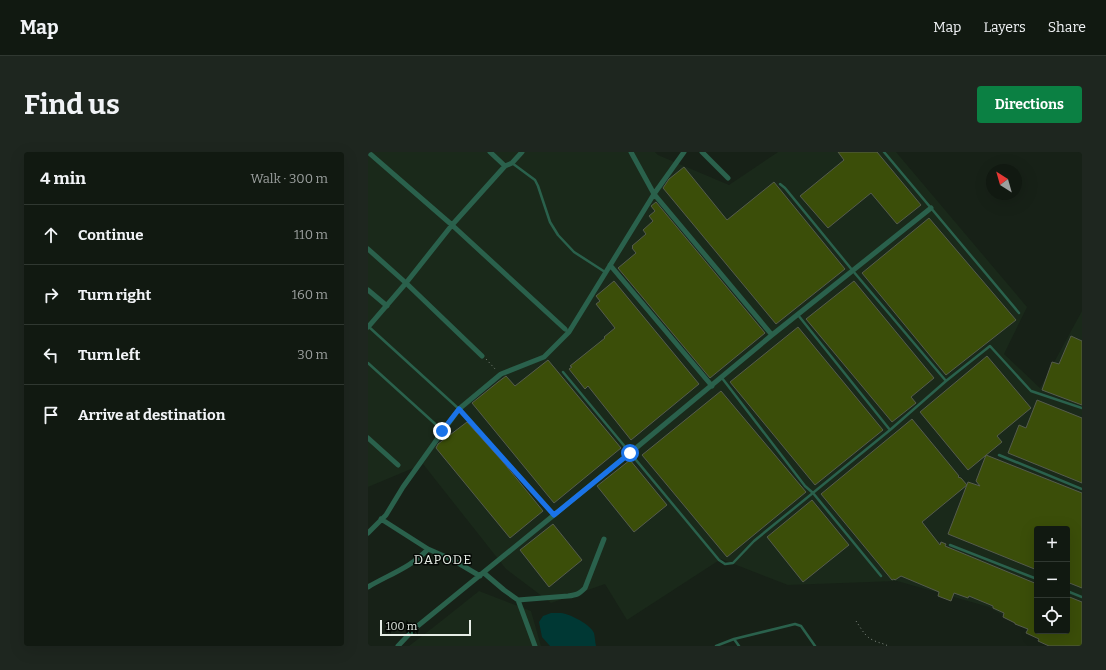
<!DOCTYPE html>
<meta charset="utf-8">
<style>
body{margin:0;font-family:Bitter,serif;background:#1e261f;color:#f1f3f6}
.controls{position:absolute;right:12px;bottom:12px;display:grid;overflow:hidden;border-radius:4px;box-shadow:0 4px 16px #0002}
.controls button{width:36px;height:36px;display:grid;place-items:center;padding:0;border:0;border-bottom:1px solid #303831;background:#111911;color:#f1f3f6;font:20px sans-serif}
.compass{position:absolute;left:618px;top:12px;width:36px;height:36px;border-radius:50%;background:#111911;box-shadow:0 4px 16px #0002;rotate:323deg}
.scale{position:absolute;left:12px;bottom:10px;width:91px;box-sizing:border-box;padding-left:4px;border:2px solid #e6ede6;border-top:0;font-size:11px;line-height:14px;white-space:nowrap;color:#e6ede6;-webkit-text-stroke:3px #050905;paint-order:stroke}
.stop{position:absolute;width:12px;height:12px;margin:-9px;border:3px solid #1a73e8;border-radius:50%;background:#fff}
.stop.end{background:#1a73e8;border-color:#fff;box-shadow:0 1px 4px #0008}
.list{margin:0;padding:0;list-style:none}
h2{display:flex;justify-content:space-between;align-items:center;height:52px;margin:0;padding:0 16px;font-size:17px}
h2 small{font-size:13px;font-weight:400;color:#9ca09f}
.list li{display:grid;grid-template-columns:26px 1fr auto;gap:12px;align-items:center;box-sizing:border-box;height:60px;padding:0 16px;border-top:1px solid #303831}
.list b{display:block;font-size:15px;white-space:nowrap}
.list em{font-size:13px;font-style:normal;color:#9ca09f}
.icon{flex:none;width:22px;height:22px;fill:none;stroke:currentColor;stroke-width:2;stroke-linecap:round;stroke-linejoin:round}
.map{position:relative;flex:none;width:714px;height:494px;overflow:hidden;border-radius:4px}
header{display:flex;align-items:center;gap:24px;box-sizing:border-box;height:56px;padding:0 20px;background:#111911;border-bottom:1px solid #303831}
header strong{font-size:19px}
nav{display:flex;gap:22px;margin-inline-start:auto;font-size:14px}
.intro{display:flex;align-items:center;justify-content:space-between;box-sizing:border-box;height:96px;padding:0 24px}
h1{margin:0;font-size:28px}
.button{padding:10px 18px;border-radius:4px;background:#0b8043;color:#fff;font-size:14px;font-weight:700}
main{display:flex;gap:24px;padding:0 24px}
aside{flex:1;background:#111911;border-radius:4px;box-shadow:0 4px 16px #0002}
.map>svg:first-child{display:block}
.built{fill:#1a291a;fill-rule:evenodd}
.water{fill:#003834}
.building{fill:#3b4e09;stroke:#565c4d}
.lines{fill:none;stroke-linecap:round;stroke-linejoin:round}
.path{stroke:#848c84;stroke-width:1;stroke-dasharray:1 3;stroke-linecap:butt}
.lane{stroke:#2a614c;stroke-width:2.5}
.street{stroke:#2a614c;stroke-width:5}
.route{stroke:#1a73e8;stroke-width:5}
.labels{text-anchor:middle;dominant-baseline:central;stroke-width:3;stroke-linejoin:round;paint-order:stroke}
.quarter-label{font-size:13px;letter-spacing:1px;fill:#e6ede6;stroke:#050905}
</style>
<header>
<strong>Map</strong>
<nav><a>Map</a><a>Layers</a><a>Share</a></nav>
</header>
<div class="intro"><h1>Find us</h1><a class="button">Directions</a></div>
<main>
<aside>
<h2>4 min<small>Walk · 300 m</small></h2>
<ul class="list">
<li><svg class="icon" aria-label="ahead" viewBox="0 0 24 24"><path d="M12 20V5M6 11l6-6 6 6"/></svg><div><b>Continue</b></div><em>110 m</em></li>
<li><svg class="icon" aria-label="right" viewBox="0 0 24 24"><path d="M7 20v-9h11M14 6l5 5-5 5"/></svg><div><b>Turn right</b></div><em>160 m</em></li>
<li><svg class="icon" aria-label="left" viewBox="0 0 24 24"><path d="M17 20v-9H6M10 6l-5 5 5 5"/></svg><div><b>Turn left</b></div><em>30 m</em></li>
<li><svg class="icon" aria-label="arrive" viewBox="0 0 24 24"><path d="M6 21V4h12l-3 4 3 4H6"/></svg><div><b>Arrive at destination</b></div></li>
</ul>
</aside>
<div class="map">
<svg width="714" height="494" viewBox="0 0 714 494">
<rect width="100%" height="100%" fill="#172117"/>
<path class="built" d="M0,0H287L290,3L361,33L410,0H528L659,155L636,202L672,236L714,159V494H685L621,455L529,429L420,433L353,407L259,468L237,432L183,451L138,417L55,312L0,335ZM669,377H699V479H669Z
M111,439L163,459L173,494H41L67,474Z"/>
<path class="water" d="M183,461C186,461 189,461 193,461C202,462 222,472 226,481C227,485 227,490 228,494H182L174,485L171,470L175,464Z"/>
<path class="building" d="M470,0H509L553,53L529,72L503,41L460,76L432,44L476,8Z
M316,15L359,68L406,30L477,117L408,172L295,36L301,27Z
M288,50L397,181L342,226L250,116L268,101L264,96L265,95L264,94L278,82L275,78L285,69L281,64L287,59L283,54Z
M561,66L648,168L578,223L494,121Z
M246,129L331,232L263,288L220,234L217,237L201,217L204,215L202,214L237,186L236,185L247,176L228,152L232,149L228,144Z
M486,129L566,226L543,245L548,251L524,270L438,167Z
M430,175L515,278L447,333L362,230Z
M703,184L714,189V253L674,238L684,210L691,212Z
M619,204L663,256L629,284L634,290L600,318L552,260Z
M180,208L253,296L186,351L104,251L130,230L138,224L147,234Z
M353,239L438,340L359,405L274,303Z
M669,248L714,266V331L640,301L651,273L658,276Z
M544,267L591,324L590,325L593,326L599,333L554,370L572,393L573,390L578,392L577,394L669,432V479H699V444L714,450V494H681L670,489L671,487L658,481L660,477L647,472V471L635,465L636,461L625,456V454L601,444L600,446L586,441L583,449L570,444L571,440L533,424L527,428L526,427L524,428L453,342Z
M99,270L135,310L175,359L142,386L68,296L70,292Z
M618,303L714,341V436L699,430V377H669V418L580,382L600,330L612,334L608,329Z
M262,308L299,353L266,380L229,334Z
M444,348L481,393L435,430L399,385Z
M185,372L214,408L181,435L152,398Z"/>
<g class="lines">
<path class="path" d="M118,207L128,218
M488,469C493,476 497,485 505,488C510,491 515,491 520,494"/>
<path class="lane" d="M516,0L651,161
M144,11L167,28L170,34L182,70L190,83L206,100L237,120
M412,32L417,36L485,119L578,229
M430,163L522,278
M1,175L91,257L186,363
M0,211L75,279
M195,220L351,408L357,412L365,411L386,389L522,278L578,229L622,194L663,239L714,256
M354,226L437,334L445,341L513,424
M631,303L714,337
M582,393L669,427
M699,439L714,445
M366,487L371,494
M348,494L366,487L427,472L433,474L447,494"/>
<path class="street" d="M0,0L84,73L197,177
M122,0L137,14
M263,0L286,42L404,183
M334,0L360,26
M0,97L38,131L114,204
M242,113L344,234
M0,138L19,154
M0,175L38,131L84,73L137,14L144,11L154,0
M0,286L30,313
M13,367L60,397L85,408L112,424
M0,381L18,363L35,335L75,279L91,257L133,222L176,205L201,180L286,42L316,0
M116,421L136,438L150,448L200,444C209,443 211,442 217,436L236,387
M0,435C20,423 44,415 60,397
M150,448L167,494
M30,494L46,477L262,301L404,183L563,56"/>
</g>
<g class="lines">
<path class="route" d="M74,279L91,257L186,363L262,301"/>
</g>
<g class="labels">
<g class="quarter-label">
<text x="75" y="407">DAPODE</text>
</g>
</g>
</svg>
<div class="controls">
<button>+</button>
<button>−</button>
<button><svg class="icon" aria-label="locate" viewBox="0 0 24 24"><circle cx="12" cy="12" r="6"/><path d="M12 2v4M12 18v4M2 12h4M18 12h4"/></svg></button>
</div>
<svg class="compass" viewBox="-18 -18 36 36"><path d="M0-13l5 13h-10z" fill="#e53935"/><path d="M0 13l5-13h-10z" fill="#9ca09f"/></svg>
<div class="scale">100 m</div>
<div class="stop" style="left:262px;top:301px"></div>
<div class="stop end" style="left:74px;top:279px"></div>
</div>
</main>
